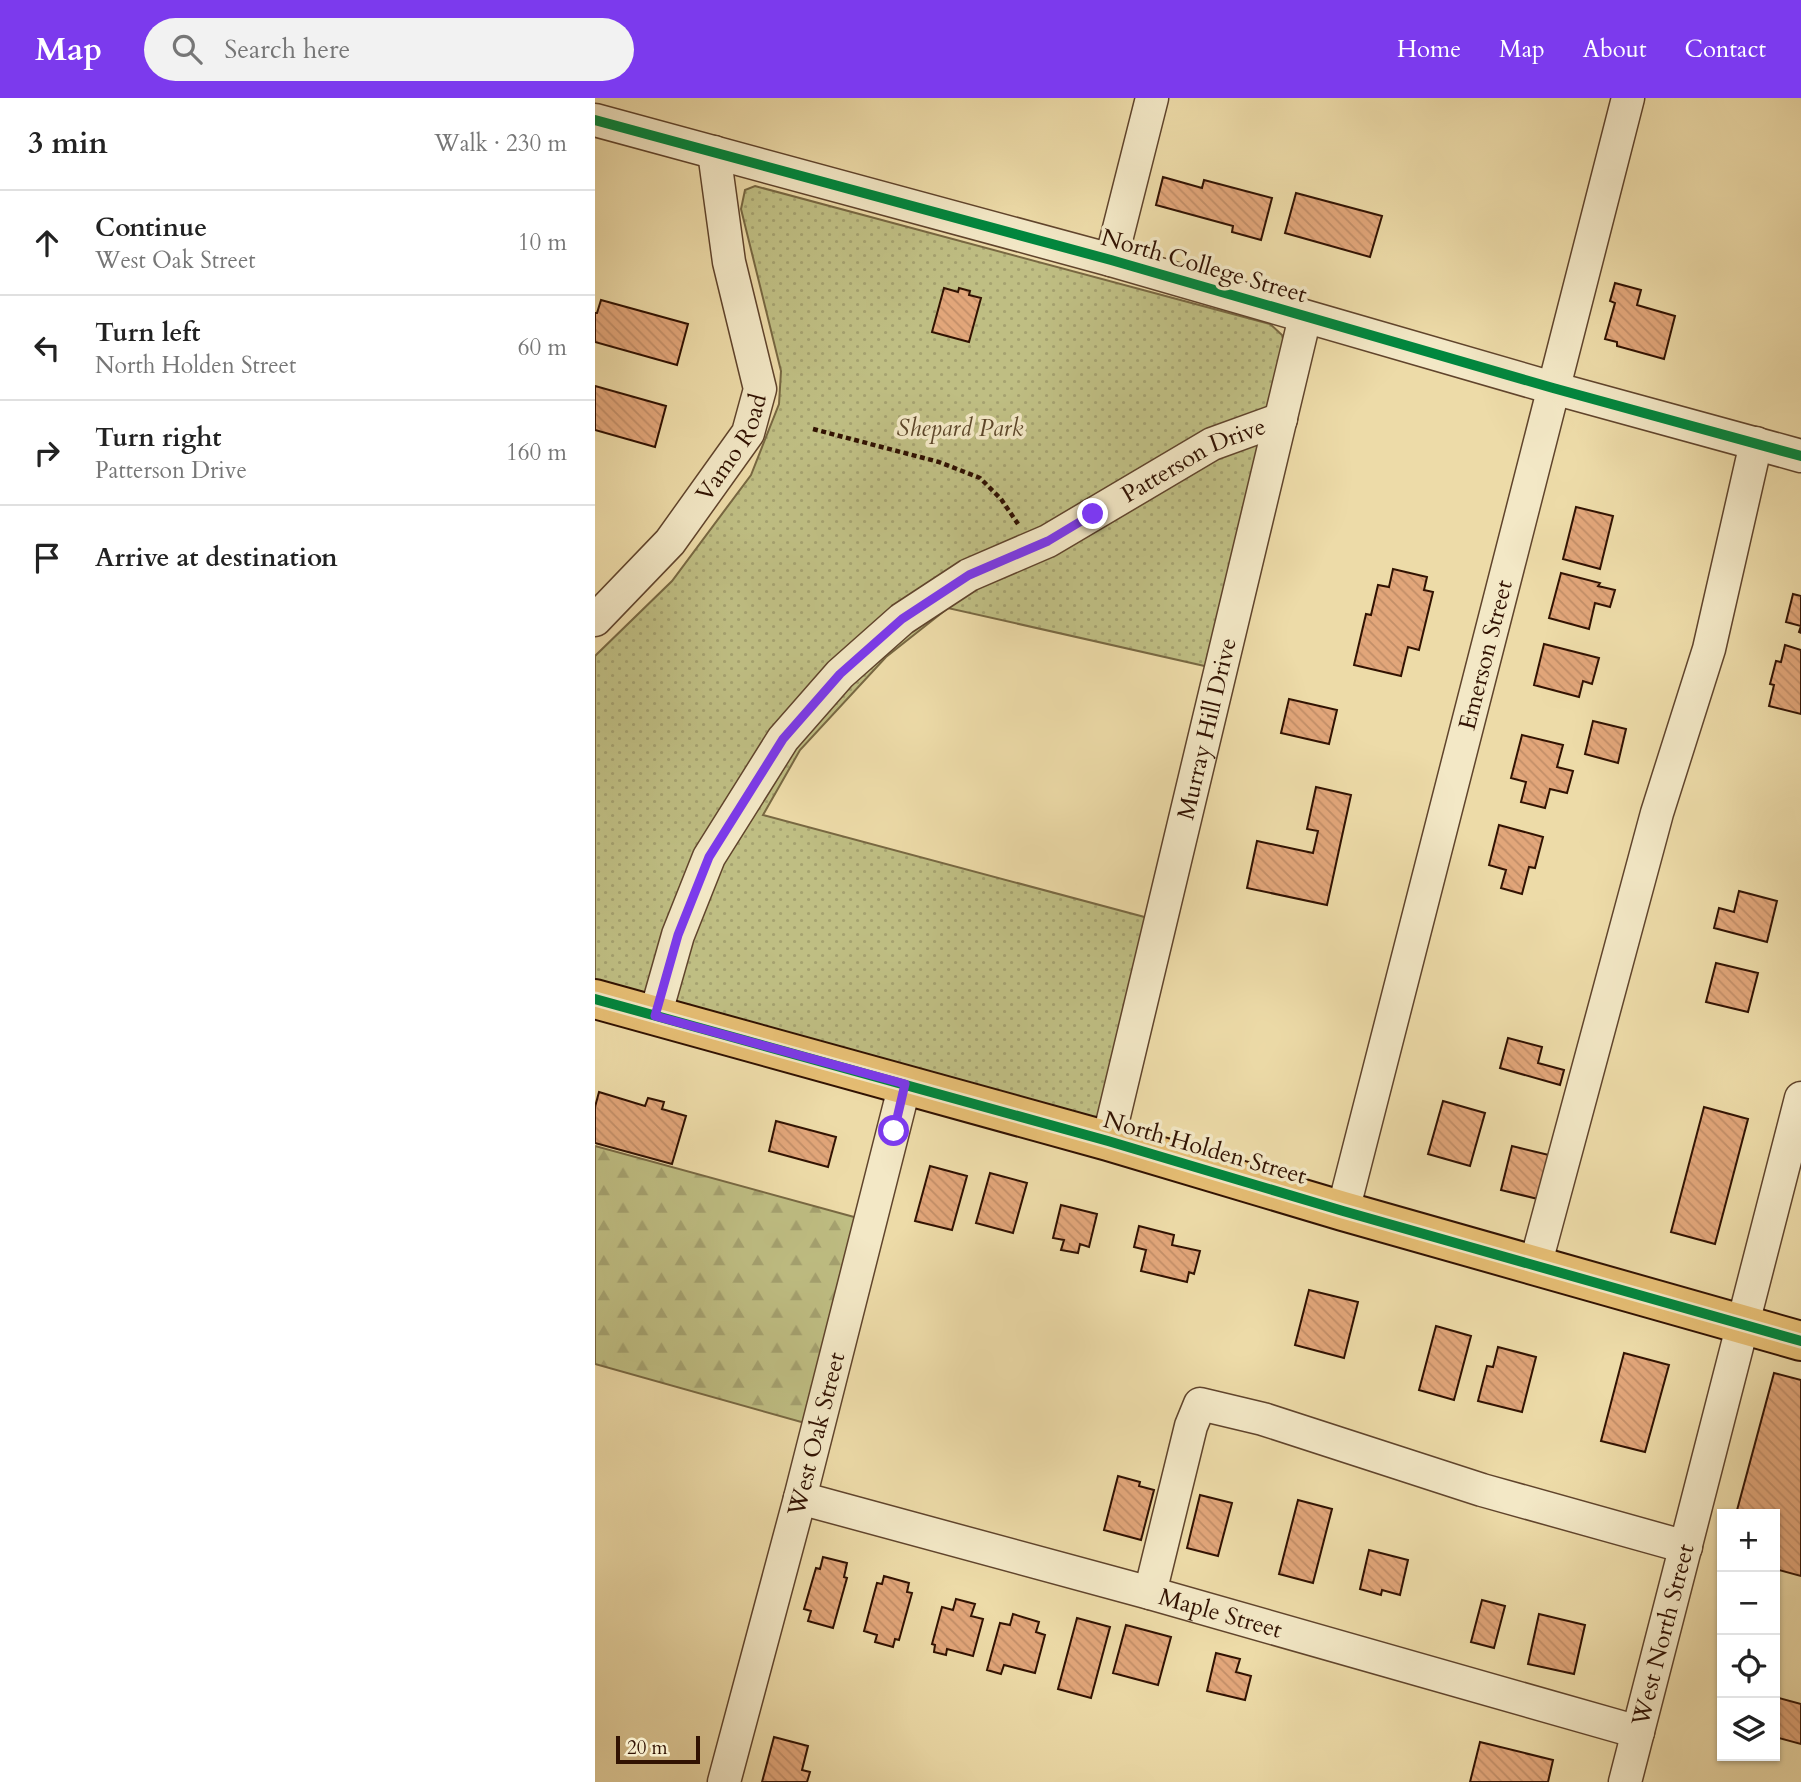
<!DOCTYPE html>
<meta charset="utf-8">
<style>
body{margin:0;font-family:Cardo,serif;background:#f2f2f2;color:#222}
.controls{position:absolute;right:21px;bottom:21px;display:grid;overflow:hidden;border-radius:0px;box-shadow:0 2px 5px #0004}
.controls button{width:63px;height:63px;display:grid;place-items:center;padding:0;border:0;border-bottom:2px solid #e0e0e0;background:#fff;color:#222;font:35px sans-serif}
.scale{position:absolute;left:21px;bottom:18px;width:84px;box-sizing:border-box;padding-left:7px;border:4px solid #311202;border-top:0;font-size:19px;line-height:24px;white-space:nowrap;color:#311202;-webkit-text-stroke:5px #f3e8c6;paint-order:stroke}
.stop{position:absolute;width:21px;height:21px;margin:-16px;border:5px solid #7c3aed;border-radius:50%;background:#fff}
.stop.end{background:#7c3aed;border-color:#fff;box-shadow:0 2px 7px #0008}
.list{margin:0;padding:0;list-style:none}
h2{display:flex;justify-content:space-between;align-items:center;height:91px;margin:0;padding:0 28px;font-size:30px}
h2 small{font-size:23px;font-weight:400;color:#767676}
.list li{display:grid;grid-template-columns:46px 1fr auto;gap:21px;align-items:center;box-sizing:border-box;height:105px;padding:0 28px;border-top:2px solid #e0e0e0}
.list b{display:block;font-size:26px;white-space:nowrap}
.list p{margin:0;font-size:23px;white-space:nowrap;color:#767676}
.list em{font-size:23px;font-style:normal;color:#767676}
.icon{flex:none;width:38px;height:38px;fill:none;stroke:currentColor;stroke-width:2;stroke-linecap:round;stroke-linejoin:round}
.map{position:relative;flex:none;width:1206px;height:1684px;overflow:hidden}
header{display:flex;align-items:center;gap:42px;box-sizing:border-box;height:98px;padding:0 35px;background:#7c3aed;color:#fff}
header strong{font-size:33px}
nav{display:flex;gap:38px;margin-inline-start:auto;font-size:24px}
.search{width:490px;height:63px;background:#f2f2f2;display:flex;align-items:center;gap:18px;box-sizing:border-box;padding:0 24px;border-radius:38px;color:#767676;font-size:26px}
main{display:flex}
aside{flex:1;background:#fff}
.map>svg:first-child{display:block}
.forest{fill:url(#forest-firs);stroke:#786842;stroke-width:2}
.park{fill:url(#park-dots);stroke:#786842;stroke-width:2}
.building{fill:url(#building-back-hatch);stroke:#311202;stroke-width:2}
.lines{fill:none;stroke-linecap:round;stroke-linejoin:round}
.minor-casing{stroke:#60442c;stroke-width:35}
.major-casing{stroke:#311202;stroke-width:42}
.path{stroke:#311202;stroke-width:4.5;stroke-dasharray:5 3.5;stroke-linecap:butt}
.minor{stroke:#f3e8c6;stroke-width:32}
.major{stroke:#e6be74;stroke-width:38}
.cycleway-casing{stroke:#f3e8c6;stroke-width:15}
.cycleway{stroke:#00873e;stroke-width:10}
.route{stroke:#7c3aed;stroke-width:9}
.labels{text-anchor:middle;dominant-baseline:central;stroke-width:7;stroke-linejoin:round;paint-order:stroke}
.street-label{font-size:24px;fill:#311202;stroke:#f3e8c6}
.park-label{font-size:24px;font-style:italic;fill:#5c4629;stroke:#f3e8c6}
</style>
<header>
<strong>Map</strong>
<div class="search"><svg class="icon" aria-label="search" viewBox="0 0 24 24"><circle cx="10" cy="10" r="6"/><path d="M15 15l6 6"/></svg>Search here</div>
<nav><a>Home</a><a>Map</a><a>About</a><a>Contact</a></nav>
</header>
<main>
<aside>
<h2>3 min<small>Walk · 230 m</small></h2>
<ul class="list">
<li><svg class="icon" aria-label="ahead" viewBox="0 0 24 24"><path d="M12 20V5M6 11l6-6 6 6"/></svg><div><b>Continue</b><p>West Oak Street</p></div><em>10 m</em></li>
<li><svg class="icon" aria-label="left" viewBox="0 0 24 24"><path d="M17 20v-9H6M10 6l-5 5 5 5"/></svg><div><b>Turn left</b><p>North Holden Street</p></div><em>60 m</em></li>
<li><svg class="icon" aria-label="right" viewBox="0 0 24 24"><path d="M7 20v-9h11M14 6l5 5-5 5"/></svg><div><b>Turn right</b><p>Patterson Drive</p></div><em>160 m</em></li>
<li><svg class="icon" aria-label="arrive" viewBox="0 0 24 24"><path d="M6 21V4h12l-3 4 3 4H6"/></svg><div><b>Arrive at destination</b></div></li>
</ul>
</aside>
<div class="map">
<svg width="1206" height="1684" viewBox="0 0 1206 1684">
<defs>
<pattern id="forest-firs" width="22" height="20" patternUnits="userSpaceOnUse" patternTransform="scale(1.75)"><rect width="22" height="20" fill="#bfbe83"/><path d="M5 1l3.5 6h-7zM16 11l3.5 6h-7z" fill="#a5a270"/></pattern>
<pattern id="park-dots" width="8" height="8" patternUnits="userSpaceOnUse" patternTransform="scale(1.75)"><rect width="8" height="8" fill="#bfbe83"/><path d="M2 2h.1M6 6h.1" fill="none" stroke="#a5a270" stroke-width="1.8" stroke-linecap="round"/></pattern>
<pattern id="building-back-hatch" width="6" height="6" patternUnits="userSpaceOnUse" patternTransform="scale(1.75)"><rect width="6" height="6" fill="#e2a67a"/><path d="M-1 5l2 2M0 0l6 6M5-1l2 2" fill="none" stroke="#c28e68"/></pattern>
</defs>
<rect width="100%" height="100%" fill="#eddba8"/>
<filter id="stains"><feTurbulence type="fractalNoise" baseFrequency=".00286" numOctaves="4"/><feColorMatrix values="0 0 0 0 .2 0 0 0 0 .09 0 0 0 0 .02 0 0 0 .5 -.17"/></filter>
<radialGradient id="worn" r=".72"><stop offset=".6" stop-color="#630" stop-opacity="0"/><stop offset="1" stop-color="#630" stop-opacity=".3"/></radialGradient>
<path class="forest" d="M0,1048L270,1122L217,1327L0,1266Z"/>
<path class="park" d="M160,88L675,226L687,237L691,252L614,569L353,510L291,559L205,652L168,717L557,821L507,1017L497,1021L0,888V558L77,483L156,377L184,306L186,273L146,111L150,92Z"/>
<path class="building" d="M568,79L607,90L609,82L677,100L666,142L637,134L638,128L561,107Z
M701,95L787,118L775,159L690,135Z
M1020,185L1046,192L1042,207L1080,218L1069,261L1022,248V244L1010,241L1020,205L1015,203Z
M349,190L363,194L364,190L375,193L374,197L386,200L374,244L337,234Z
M6,202L93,226L82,267L0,244V215H2Z
M0,288L71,308L60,349L0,332Z
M981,409L1018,418L1005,471L968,461Z
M798,471L832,479L829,492L838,494L824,552L813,549L806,578L759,567L771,516L776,517L783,487L794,489Z
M966,475L1005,485L1003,488L1020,492L1015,509L1000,505L994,531L954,520Z
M1198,496L1206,498V535L1204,534L1206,528L1191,524Z
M949,546L1004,560L997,586L988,583L984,599L939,587Z
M1190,547L1206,552V616L1174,608L1179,587L1175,586L1181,563L1186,564Z
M694,601L742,612L734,646L686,635Z
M998,623L1031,631L1023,665L990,656Z
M927,637L968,647L962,669L978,673L972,695L955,691L950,710L926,704L931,684L916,680Z
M721,689L756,697L732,807L652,790L662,743L718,755L723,733L712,731Z
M904,727L948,739L940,770L934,769L927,796L906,790L911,772L894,767Z
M1144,793L1182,803L1172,844L1119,830L1124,810L1139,814Z
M1121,865L1163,875L1153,914L1111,904Z
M913,940L947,949L943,965L969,972L965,987L905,970Z
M4,994L50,1008L53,1000L69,1004L67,1011L91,1018L77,1066L0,1045V1009Z
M848,1003L890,1015L875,1068L833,1056Z
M1109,1009L1153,1021L1120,1146L1076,1134Z
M181,1023L241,1039L233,1069L174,1053Z
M917,1048L958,1058L947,1102L906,1092Z
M335,1068L372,1078L357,1132L320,1123Z
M395,1075L432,1085L418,1135L381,1125Z
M466,1107L502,1116L494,1149L485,1146L483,1155L466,1152L469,1142L458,1140Z
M544,1128L579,1137L577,1147L605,1153L599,1176L594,1174L592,1184L546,1173L551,1152L539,1149Z
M714,1192L763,1204L749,1260L700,1247Z
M841,1228L876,1238L859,1302L824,1292Z
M903,1249L941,1259L927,1314L883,1303L892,1268L898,1269Z
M1029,1255L1074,1267L1050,1354L1006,1343Z
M1179,1275L1206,1282V1478L1180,1471V1416H1141Z
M523,1378L545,1384L544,1388L559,1392L546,1442L509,1432Z
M605,1397L637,1405L623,1458L592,1450Z
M703,1402L737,1411L718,1485L684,1476Z
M774,1452L813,1462L805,1497L787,1492L786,1497L765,1491Z
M228,1459L252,1465L249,1479L252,1480L238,1530L213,1523L216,1513L209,1511L221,1470L225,1471Z
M289,1478L314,1485L312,1494L317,1495L304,1542L300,1541L298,1549L280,1544L282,1537L269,1533L282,1485L287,1486Z
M361,1501L380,1506L376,1518L388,1521L378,1558L352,1551L351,1557L339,1554L340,1547L337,1546L347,1509L358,1512Z
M887,1502L910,1508L899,1550L876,1544Z
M418,1516L444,1524L441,1534L450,1537L440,1575L409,1567L406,1576L392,1572L405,1525L415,1527Z
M944,1516L990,1527L979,1576L933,1566Z
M482,1520L515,1529L496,1600L463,1591Z
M531,1527L576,1539L563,1587L518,1575Z
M621,1555L645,1561L641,1574L656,1578L650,1602L612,1593Z
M1180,1599L1206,1606V1646L1180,1639Z
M179,1639L213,1648L207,1672L215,1674L212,1684H167Z
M885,1644L958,1662L953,1684H875Z"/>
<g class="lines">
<defs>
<g id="minor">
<path d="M0,22L516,162L958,290L1206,358"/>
<path d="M516,162L557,0"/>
<path id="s1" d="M0,522L75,444L153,335L165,291L134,164L119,54"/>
<path id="s2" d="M60,918L83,837L114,759L188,641L245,576L307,521L374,477L453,443L617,346L686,321"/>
<path id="s3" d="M513,1043L710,219"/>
<path id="s4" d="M748,1113L1033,0"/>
<path d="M940,1168L1062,715L1114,551L1161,345"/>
<path id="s5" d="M205,1400L555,1495L1043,1634"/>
<path d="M555,1495L596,1328L605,1306L668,1321L887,1392L1091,1449"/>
<path id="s6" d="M129,1684L205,1400L310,986"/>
<path id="s7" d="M1030,1684L1206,1000"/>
</g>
<path id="major" d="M0,901L513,1043L748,1113L1206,1243"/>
</defs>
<use href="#minor" class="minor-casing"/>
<use href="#major" class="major-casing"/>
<path class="path" d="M218,331L344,364L385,380L406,401L423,426"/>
<use href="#minor" class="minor"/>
<use href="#major" class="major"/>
<defs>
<path id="cycleway" d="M0,22L516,162L958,290L1206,358
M0,901L513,1043L748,1113L1206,1243"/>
</defs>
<use href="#cycleway" class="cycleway-casing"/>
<use href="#cycleway" class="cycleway"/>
</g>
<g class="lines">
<path class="route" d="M299,1033L310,986L60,918L83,837L114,759L188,641L245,576L307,521L374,477L453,443L498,416"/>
</g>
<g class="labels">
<g class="street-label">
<text transform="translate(609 168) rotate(16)">North College Street</text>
<text stroke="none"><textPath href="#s1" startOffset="222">Vamo Road</textPath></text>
<text stroke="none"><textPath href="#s2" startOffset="810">Patterson Drive</textPath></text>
<text stroke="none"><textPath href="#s4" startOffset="574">Emerson Street</textPath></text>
<text stroke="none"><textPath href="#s3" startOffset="424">Murray Hill Drive</textPath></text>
<text transform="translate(610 1050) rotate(16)">North Holden Street</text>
<text stroke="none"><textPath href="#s6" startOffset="360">West Oak Street</textPath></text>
<text stroke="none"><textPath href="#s5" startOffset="436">Maple Street</textPath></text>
<text stroke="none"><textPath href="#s7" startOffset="152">West North Street</textPath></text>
</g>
<g class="park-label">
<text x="365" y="330">Shepard Park</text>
</g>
</g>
<rect width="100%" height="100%" filter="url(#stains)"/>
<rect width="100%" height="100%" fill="url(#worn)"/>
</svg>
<div class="controls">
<button>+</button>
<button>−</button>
<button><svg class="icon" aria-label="locate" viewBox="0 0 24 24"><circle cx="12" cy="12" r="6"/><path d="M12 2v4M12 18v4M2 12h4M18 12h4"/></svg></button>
<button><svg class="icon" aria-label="layers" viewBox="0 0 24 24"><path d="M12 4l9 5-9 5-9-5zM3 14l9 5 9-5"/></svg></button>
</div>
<div class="scale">20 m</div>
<div class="stop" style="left:299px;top:1033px"></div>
<div class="stop end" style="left:498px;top:416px"></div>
</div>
</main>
